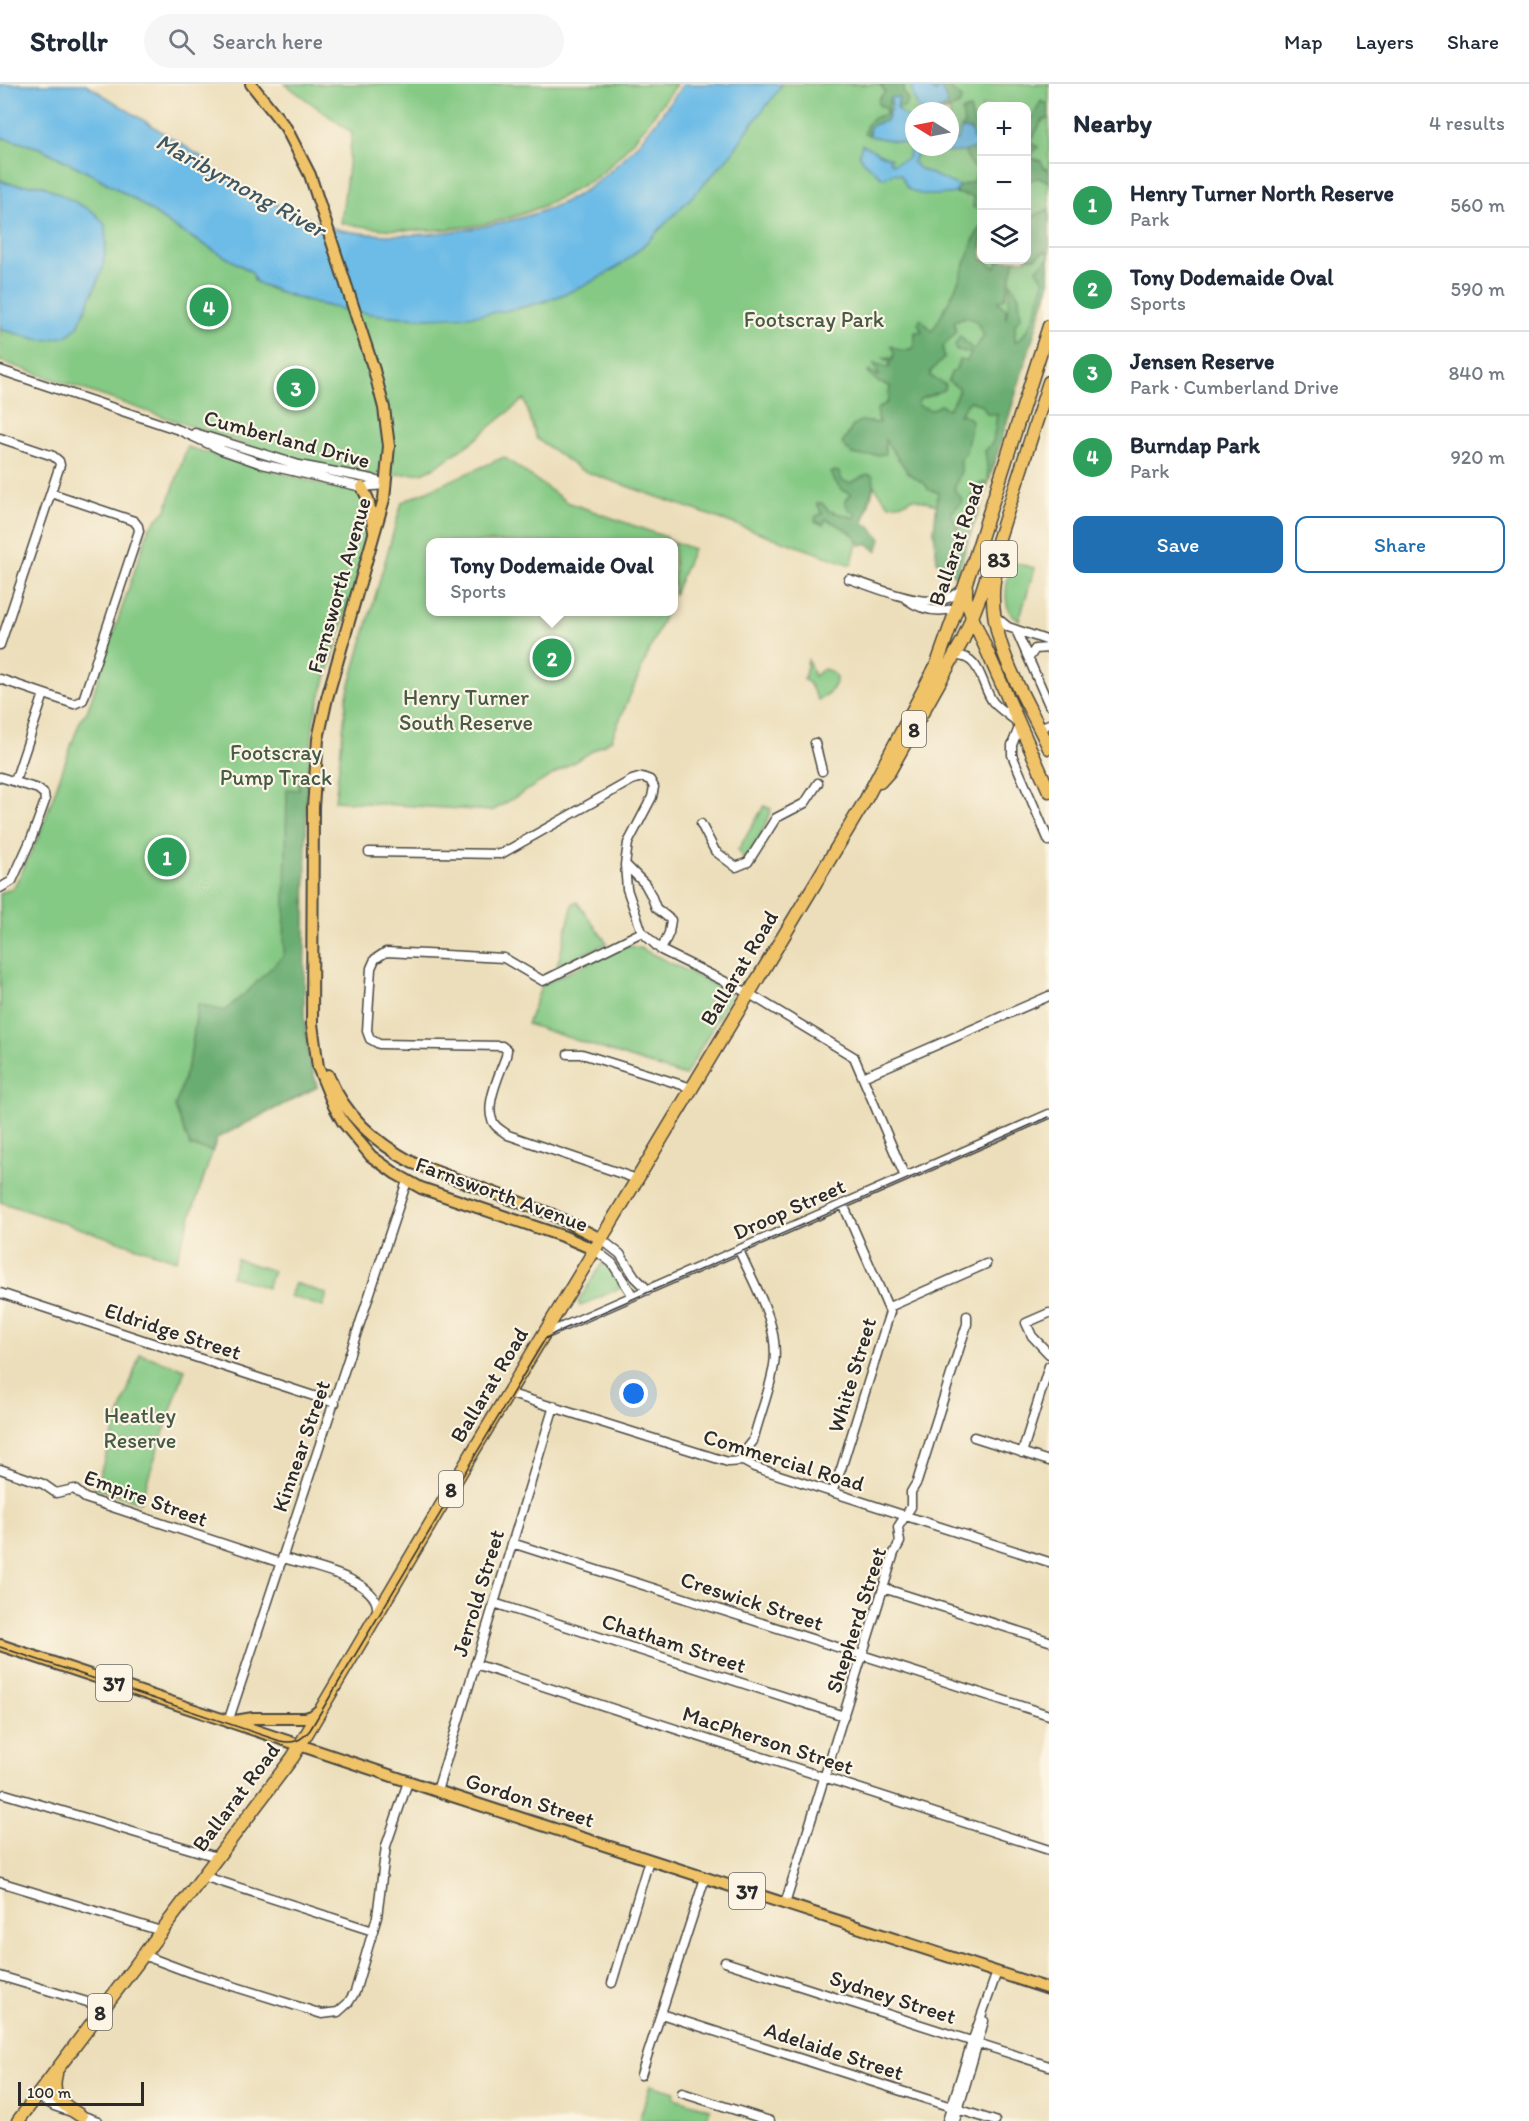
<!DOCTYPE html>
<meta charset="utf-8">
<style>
body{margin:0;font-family:Itim,sans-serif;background:#f6f6f7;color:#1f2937}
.controls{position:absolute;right:18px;top:18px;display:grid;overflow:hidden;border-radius:12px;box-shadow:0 6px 24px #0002}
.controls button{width:54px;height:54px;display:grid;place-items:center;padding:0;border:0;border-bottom:2px solid #e0e1e3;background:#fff;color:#1f2937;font:30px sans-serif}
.compass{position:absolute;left:905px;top:18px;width:54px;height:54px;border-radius:50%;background:#fff;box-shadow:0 6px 24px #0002;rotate:280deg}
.scale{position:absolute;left:18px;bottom:15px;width:126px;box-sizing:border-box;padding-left:6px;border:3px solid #2b2b2b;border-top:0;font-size:16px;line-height:21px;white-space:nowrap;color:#2b2b2b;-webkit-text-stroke:4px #fcf5e5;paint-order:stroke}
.you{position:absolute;left:634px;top:1310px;width:21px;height:21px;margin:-15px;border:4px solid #fff;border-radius:50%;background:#1a73e8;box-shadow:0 0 0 9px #1a73e833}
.badge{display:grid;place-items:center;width:39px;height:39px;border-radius:50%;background:#1f6fb2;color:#fff;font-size:20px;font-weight:700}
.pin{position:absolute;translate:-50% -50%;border:3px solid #fff;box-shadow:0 2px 6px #0006}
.popup{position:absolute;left:426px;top:454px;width:252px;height:78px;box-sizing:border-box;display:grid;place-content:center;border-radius:12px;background:#fff;filter:drop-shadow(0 2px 4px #0005);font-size:20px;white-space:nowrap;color:#747a83}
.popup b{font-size:22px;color:#1f2937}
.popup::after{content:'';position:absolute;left:50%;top:100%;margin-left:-12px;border:12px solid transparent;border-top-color:#fff}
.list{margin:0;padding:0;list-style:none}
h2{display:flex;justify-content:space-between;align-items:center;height:78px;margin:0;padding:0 24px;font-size:26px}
h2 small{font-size:20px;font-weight:400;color:#747a83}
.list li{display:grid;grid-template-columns:39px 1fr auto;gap:18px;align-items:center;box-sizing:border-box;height:84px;padding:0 24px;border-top:2px solid #e0e1e3}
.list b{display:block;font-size:22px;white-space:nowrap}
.list p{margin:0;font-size:20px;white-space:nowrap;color:#747a83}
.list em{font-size:20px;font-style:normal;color:#747a83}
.actions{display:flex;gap:12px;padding:18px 24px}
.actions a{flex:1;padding:14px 0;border:2px solid #1f6fb2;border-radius:12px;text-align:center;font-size:21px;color:#1f6fb2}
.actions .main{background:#1f6fb2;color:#fff}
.icon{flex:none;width:33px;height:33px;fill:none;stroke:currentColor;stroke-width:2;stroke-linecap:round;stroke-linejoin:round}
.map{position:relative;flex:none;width:1049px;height:2037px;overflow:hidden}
header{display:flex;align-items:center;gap:36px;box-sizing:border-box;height:84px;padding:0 30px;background:#fff;border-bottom:2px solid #e0e1e3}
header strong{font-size:28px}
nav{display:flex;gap:33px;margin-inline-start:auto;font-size:21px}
.search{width:420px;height:54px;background:#f6f6f7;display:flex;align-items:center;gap:15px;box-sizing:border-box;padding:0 21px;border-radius:33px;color:#747a83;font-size:22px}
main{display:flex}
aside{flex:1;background:#fff}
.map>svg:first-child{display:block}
.green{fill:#84c984;stroke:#587a58;stroke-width:1.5;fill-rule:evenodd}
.forest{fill:#6bad72;stroke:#4b6c4e;stroke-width:1.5;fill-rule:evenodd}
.water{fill:#6dbce7;stroke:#4c7489;stroke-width:1.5}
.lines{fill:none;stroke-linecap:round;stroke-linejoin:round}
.minor-casing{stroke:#484640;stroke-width:11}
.major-casing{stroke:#484640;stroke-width:14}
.highway-casing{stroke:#484640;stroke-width:15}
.minor{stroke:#fff;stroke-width:8}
.major{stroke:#f0c369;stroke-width:10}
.highway{stroke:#f0c369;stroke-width:12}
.tram{stroke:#2b2b2b;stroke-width:1.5}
.labels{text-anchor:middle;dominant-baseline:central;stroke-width:4.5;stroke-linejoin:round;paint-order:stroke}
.shield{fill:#fcf5e5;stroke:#6a6863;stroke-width:1.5}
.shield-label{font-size:21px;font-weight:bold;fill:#2b2b2b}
.park-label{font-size:22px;fill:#465a46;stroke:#fcf5e5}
.street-label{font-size:22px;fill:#2b2b2b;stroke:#fcf5e5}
.water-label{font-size:24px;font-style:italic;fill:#3f5663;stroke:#fcf5e5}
</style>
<header>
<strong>Strollr</strong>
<div class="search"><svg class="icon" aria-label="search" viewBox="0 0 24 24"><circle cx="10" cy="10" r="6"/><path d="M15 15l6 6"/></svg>Search here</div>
<nav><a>Map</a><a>Layers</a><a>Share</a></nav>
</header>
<main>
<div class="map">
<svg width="1049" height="2037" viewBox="0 0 1049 2037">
<rect width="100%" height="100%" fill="#fcf5e5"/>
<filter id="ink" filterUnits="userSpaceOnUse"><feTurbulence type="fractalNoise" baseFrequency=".0167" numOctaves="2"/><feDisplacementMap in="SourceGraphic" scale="12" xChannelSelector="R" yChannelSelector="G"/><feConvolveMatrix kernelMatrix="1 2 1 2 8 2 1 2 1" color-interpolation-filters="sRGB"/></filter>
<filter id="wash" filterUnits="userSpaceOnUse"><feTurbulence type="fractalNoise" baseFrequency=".008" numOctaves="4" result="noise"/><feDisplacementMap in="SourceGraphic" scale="24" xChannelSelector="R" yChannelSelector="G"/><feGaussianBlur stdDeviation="1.35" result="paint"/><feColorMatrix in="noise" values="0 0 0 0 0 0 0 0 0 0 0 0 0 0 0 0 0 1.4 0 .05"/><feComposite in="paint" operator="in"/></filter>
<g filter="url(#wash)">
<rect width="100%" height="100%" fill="#ecdeba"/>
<path class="green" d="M285,0H676C655,31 631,62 603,88C594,96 582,101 572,107C520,138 459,148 400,146C380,146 360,142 341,139L352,49Z
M782,0H1049V201L988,388L989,397L974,433L967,431L962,433L955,452L951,429L953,426L913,414L904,419L889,421L874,402L851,481L581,386L536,354L524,315L472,358L435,383L422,389L374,392L299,379L0,277V245L36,255L78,242L103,184L106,160L42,101C28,101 12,103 0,95V53L40,64L95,92L134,115L177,145L252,188L255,197C272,207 292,213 311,218C389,239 469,236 547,217L748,45ZM982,22H1026V176H982ZM914,27H950V63H914Z
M187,363L339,405C345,406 354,406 359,409C369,415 369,446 368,456L314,634L305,717L304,932L309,972L317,1003L217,1054L176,1176L0,1118V809L9,806L15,801L39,752L81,634L87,628L149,444L166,426Z
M504,373L567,418L666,453V455L693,465L674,511V458H430V528H666L611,656L492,727L335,717L347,611L402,418Z
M1011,478L1035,484L1019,536C999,527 1007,495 1011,478Z
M808,576L814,592L824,585C847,591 833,609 818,616L809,599L804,596Z
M764,722L771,725L765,742L745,778L738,766Z
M577,818L607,859L557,883L573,819Z
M624,861L640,864L732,909L685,992L527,940L542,901Z
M237,1175L273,1187L267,1204L231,1192Z
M602,1179L612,1186L621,1204L580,1222L578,1218Z
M295,1199L327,1210L323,1223L290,1212Z
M140,1270L185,1285L140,1418L95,1404Z
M650,2001L675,2008L674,2014L710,2025L706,2037H639Z"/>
<path class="forest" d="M880,0H905L903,8L908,16L904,23L898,24L899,13L890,14L886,37L869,45L868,51L864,49C868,35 872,34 886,30L885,24L878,20L879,14L885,8Z
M925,0H944L962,14L959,21L946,27H939L948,22L941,3L936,9Z
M1041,17L1049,21V34L1042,37L1030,59L1038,63L1033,68L1031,74L1041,77L1044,84L1049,86V98C1041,93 1034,92 1027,99V44Z
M970,25L974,41L981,46V128L973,123L974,113L955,109L959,102L972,98L979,85L973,83L965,69L967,65H973L971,46L961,45L964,41L962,27Z
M1049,125V170L1045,167L1034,174L1027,173V143L1032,133Z
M981,142L982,176H985L995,184L999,176H1015L1005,214L998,218L1006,225V235L1011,199L1019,213L1021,233L1015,240V258C1034,248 1038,216 1044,197L1037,185L1049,173V201L989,397L956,493L937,477L934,447L938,408L929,406L925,400L909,390L885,356V370L863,372L852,370L842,360L853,342L860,337L879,339L877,325L888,318L890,302L879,299L868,289L869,287L879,292L874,279L889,284L890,278L882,273L893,275L894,268L890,261C898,267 906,268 914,263L915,248H922L918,239L920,235L932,247C943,229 953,210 961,191C968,174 971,157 981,142ZM966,233L976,237L984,252L975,265L971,264L960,252L955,261L956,266L971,269L967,277L959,276L956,285L951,289L948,297L960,305L949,325L940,321L931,326L917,321L921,314C931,313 935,308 944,306L946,301L930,292L931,287L944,274L943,263L956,248L954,237ZM970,317L982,321L987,330H997L993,358L985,367L989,397L975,401L971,415L973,423L970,431L962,433L956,448V440L951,429L963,417L954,405L961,387V373L966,368L972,336L962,330L959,331Z
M835,387L840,389L842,397L850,399L868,390L873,392L874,400L863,439L870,442L881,455L877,468L868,460L860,461C856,447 838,442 826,435L823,441L815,437L816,432L822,430L817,419H822L829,427L855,434V429L849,426L845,418L851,410C841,407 834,398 831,389Z
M299,687H307L304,932L309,972L317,1003L217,1054L212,1067L190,1062L175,1023L190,974L198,920L224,927L249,906L284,871L287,705L299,706Z"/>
<path class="water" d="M0,0H86L202,73C215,90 235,99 254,109C268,118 284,123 299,130C314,136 325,143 341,146C408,160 522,144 581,109C624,82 655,41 683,0H782C773,16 760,29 749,44C743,52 738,62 731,70C711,94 688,117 666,139C649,156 631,175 611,187C509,249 367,245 260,200L255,197L252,188L177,145L134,115L95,92L40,64L0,53Z
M911,0H925L936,9L941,2L948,22L939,27H920L913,13Z
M899,13L897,24L902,30L911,36L914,33V63H950V59L958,56L961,45L971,46L973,55L979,60C964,75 937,65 919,64L913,78L920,85L959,102L955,109C941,111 919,114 908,104C905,101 903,95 901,91L894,89L883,94L864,78L859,70L862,60L880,70L891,74L889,76L893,80L907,75L911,65L904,59L870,52L869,45L875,40L886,37L892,22L890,14Z
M0,95L5,99L19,101H42L94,128L105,141L106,160L103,184L94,206L78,242L67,252L46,256L36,255L0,245Z"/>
</g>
<g filter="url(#ink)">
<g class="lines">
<defs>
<path id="minor" d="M0,286L179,346L222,366L262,380L362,403L385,401
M195,349L299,381L372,395L385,401
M0,354L53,372L59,377L60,381L0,561
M849,495C881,504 939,535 964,502
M906,515C921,526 939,529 957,524
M996,533L1008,543L1049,557
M1016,546L1049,621
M956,572C981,571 981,602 993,618C999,625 1009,631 1016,637
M1029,574L1035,565L1049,564
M0,595L74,620L83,616L139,447L138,442L134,437L51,409
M1020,641L1012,661V671L1049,757
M1040,644L1049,640
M815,659L822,687
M0,693L38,705L44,710L45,717L32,753L12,797L0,804
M15,697L44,610
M701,740L715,767L736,783L748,778L776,734L805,719L818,699
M369,768L501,770L632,696L642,693L650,696L654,703L652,713L628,759L625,781L627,805L642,848L661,866L748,909L854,973L905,1093
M626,781L645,800L651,811L656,824L671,836L669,849L661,866
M568,970H582L692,1004
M863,993L1049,912
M637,1095L508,1051C504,1048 499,1045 496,1042C481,1027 500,990 506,972L507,966L502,962L379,960L370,955L367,947L371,884L375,875L386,868L504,874L543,897L642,848
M601,1155L620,1170L635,1193L648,1206
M595,1166L612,1179L633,1212
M739,1166C754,1201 780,1241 774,1281C770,1307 759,1332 753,1357L746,1366L742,1377
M0,1209L335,1319
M889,1223L986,1180
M1049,1229L1026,1239L1032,1252L1049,1270
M544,1251L1049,1030
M508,1309L728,1378L743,1377L754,1383L1049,1478
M974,1353L1049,1377
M1022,1369L1049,1282
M0,1385L43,1400L56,1409L74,1405L85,1414L281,1479
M832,1408L841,1385L890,1228L843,1120
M512,1459L1049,1631
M283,1474C306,1481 382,1495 377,1528
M883,1504L1049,1557
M494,1519L844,1632
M475,1580L1049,1766
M228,1638L407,1097
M437,1707L554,1322
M5,1710L217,1773
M203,1792L373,1847
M0,1798L161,1847
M785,1820L894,1469L900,1458L898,1443L911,1423V1408L917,1398L967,1240V1232
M143,1871L191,1889L322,1930L338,1928L348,1919L355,1908L377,1833L386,1762L408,1698
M725,1878L1049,1982
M0,1892L104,1923
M612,1899L649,1776
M661,1930L995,2037
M641,1991L705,1794
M682,2009L770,2037
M37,2012L54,2022L98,2037
M947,2037L972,1958L997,1888
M955,2037L984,1937"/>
<path id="major" d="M251,0L286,44L310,91L374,286L384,324L389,362L384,415L327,614L318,655L313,723L312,940L318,983L334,1022L343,1038L371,1072L396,1090L421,1104L565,1153L595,1166
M362,403L368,415L374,447
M328,991C345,1032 375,1058 413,1079L551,1130L601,1155
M0,1561L437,1707L1049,1905
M229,1638L253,1634H305L312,1632L321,1625"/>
<path id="highway" d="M997,483C979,546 1024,609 1049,664
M966,503V514L972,533L1049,707
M880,698L889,688L963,556L981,510L1049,298
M56,1990C50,2014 62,2020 81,2032
M18,2037L293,1673L468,1376L866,715L937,580L975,473L1049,242"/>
</defs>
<use href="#minor" class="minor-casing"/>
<use href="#major" class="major-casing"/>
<use href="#highway" class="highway-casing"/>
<use href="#minor" class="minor"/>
<use href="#major" class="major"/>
<use href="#highway" class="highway"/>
<path class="tram" d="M0,1563L280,1657C293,1660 301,1657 310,1646L545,1255L555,1249L1049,1033"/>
</g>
</g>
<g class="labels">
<g class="shield">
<rect x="981" y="457" width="36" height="36" rx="4.5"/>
<rect x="902" y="627" width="24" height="36" rx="4.5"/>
<rect x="439" y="1387" width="24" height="36" rx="4.5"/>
<rect x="96" y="1581" width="36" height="36" rx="4.5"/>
<rect x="729" y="1789" width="36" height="36" rx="4.5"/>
<rect x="88" y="1910" width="24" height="36" rx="4.5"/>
</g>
<g class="shield-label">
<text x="999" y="475">83</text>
<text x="914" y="645">8</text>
<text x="451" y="1405">8</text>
<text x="114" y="1599">37</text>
<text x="747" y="1807">37</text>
<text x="100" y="1928">8</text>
</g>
<g class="park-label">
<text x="814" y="235">Footscray Park</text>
<text x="466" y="613">Henry Turner<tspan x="466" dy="25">South Reserve</tspan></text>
<text x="276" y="668">Footscray<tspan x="276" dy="25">Pump Track</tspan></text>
<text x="140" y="1331">Heatley<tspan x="140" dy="25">Reserve</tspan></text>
</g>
<g class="street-label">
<text transform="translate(287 355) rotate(15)">Cumberland Drive</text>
<text transform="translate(956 460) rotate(-71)">Ballarat Road</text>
<text transform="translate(339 501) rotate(-74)">Farnsworth Avenue</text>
<text transform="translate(739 884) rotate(-59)">Ballarat Road</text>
<text transform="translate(502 1110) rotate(20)">Farnsworth Avenue</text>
<text transform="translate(789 1125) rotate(-24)">Droop Street</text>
<text transform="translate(173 1247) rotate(18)">Eldridge Street</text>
<text transform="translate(852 1291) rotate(-73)">White Street</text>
<text transform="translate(489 1301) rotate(-59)">Ballarat Road</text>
<text transform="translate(301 1362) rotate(-71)">Kinnear Street</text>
<text transform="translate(784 1376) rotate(17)">Commercial Road</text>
<text transform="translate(146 1414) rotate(20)">Empire Street</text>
<text transform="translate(478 1509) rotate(-73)">Jerrold Street</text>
<text transform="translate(752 1517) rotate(18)">Creswick Street</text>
<text transform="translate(856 1536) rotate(-72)">Shepherd Street</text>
<text transform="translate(674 1559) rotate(18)">Chatham Street</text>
<text transform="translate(768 1656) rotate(18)">MacPherson Street</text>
<text transform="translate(236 1713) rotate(-53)">Ballarat Road</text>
<text transform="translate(530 1716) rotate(18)">Gordon Street</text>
<text transform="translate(893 1913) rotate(18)">Sydney Street</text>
<text transform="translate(834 1967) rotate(18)">Adelaide Street</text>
</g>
<g class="water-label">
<text transform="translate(241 101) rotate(29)">Maribyrnong River</text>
</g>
</g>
</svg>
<div class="controls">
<button>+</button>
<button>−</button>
<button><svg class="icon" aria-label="layers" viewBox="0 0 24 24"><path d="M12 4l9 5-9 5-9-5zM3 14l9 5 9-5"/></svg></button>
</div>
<svg class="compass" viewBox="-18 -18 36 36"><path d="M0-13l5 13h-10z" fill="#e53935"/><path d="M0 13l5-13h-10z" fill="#747a83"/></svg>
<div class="scale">100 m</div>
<div class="you"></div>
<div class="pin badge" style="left:167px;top:773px;background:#2e9e5b">1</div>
<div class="pin badge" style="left:552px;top:574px;background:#2e9e5b">2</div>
<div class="popup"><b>Tony Dodemaide Oval</b>Sports</div>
<div class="pin badge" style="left:296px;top:304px;background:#2e9e5b">3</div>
<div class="pin badge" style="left:209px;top:223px;background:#2e9e5b">4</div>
</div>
<aside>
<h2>Nearby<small>4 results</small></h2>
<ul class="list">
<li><span class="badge" style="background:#2e9e5b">1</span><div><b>Henry Turner North Reserve</b><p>Park</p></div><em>560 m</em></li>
<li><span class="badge" style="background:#2e9e5b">2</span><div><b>Tony Dodemaide Oval</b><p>Sports</p></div><em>590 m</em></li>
<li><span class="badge" style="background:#2e9e5b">3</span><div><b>Jensen Reserve</b><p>Park · Cumberland Drive</p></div><em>840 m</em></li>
<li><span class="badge" style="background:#2e9e5b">4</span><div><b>Burndap Park</b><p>Park</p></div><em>920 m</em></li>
</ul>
<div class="actions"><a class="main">Save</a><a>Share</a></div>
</aside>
</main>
